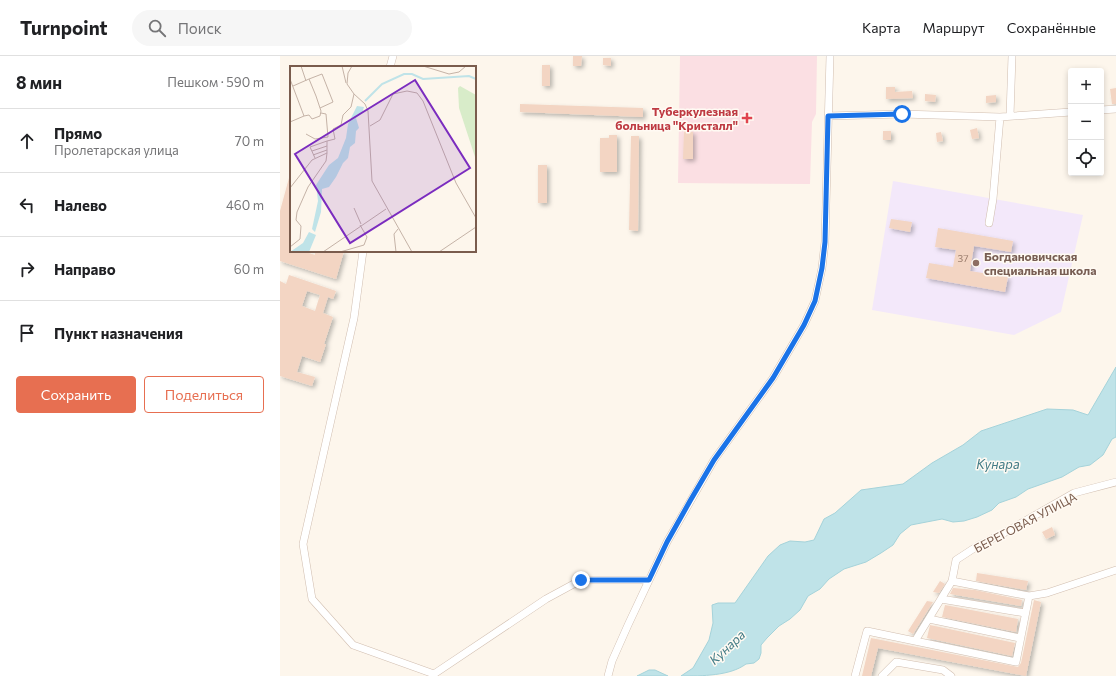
<!DOCTYPE html>
<html lang="ru">
<meta charset="utf-8">
<style>
body{margin:0;font-family:Commissioner,sans-serif;background:#f6f6f6;color:#202124}
.controls{position:absolute;right:12px;top:12px;display:grid;overflow:hidden;border-radius:4px;box-shadow:0 2px 6px #0003}
.controls button{width:36px;height:36px;display:grid;place-items:center;padding:0;border:0;border-bottom:1px solid #e0e0e0;background:#fff;color:#202124;font:20px sans-serif}
.stop{position:absolute;width:12px;height:12px;margin:-9px;border:3px solid #1a73e8;border-radius:50%;background:#fff}
.stop.end{background:#1a73e8;border-color:#fff;box-shadow:0 1px 4px #0008}
.list{margin:0;padding:0;list-style:none}
h2{display:flex;justify-content:space-between;align-items:center;height:52px;margin:0;padding:0 16px;font-size:17px}
h2 small{font-size:13px;font-weight:400;color:#757577}
.list li{display:grid;grid-template-columns:26px 1fr auto;gap:12px;align-items:center;box-sizing:border-box;height:64px;padding:0 16px;border-top:1px solid #e0e0e0}
.list b{display:block;font-size:15px;white-space:nowrap}
.list p{margin:0;font-size:13px;white-space:nowrap;color:#757577}
.list em{font-size:13px;font-style:normal;color:#757577}
.actions{display:flex;gap:8px;padding:12px 16px}
.actions a{flex:1;padding:9px 0;border:1px solid #e76f51;border-radius:4px;text-align:center;font-size:14px;color:#e76f51}
.actions .main{background:#e76f51;color:#fff}
.icon{flex:none;width:22px;height:22px;fill:none;stroke:currentColor;stroke-width:2;stroke-linecap:round;stroke-linejoin:round}
.map{position:relative;flex:none;width:836px;height:620px;overflow:hidden}
header{display:flex;align-items:center;gap:24px;box-sizing:border-box;height:56px;padding:0 20px;background:#fff;border-bottom:1px solid #e0e0e0}
header strong{font-size:19px}
nav{display:flex;gap:22px;margin-inline-start:auto;font-size:14px}
.search{width:280px;height:36px;background:#f6f6f6;display:flex;align-items:center;gap:10px;box-sizing:border-box;padding:0 14px;border-radius:22px;color:#757577;font-size:15px}
main{display:flex}
aside{flex:1;background:#fff}
.map>svg:first-child{display:block}
.education{fill:#f3e8fa}
.medical{fill:#fbdfe3}
.water{fill:#bfe3e8;stroke:#a5d3da}
.building{fill:#f3d5c3;fill-rule:evenodd;filter:url(#shadow)}
.lines{fill:none;stroke-linecap:round;stroke-linejoin:round}
.minor-casing{stroke:#d1beb0;stroke-width:8}
.minor{stroke:#fff;stroke-width:7}
.route{stroke:#1a73e8;stroke-width:5}
.health-dot{fill:#e0444e;stroke:#fffaf3;stroke-width:1.5}
.education-dot{fill:#8d6e63;stroke:#fffaf3;stroke-width:1.5}
.labels{text-anchor:middle;dominant-baseline:central;stroke-width:3;stroke-linejoin:round;paint-order:stroke}
.number-label{font-size:10px;fill:#987a6a}
.health-label{font-size:12px;font-weight:bold;fill:#be3a42;stroke:#fffaf3;text-anchor:end}
.education-label{font-size:12px;font-weight:bold;fill:#785e54;stroke:#fffaf3;text-anchor:start}
.street-label{font-size:12px;fill:#7a5c4d;stroke:#fffaf3}
.water-label{font-size:13px;font-style:italic;fill:#437c86;stroke:#fffaf3}
.inset-river{fill:none;stroke:#bfe3e8;stroke-width:2}
.inset-road{fill:none;stroke:#c5b3a7;stroke-width:1}
.view{fill:#7b2cbf;fill-opacity:0.15;stroke:#7b2cbf;stroke-width:2}
.inset-edge{fill:none;stroke:#7a5c4d;stroke-width:2}
</style>
<header>
<strong>Turnpoint</strong>
<div class="search"><svg class="icon" aria-label="search" viewBox="0 0 24 24"><circle cx="10" cy="10" r="6"/><path d="M15 15l6 6"/></svg>Поиск</div>
<nav><a>Карта</a><a>Маршрут</a><a>Сохранённые</a></nav>
</header>
<main>
<aside>
<h2>8 мин<small>Пешком · 590 m</small></h2>
<ul class="list">
<li><svg class="icon" aria-label="ahead" viewBox="0 0 24 24"><path d="M12 20V5M6 11l6-6 6 6"/></svg><div><b>Прямо</b><p>Пролетарская улица</p></div><em>70 m</em></li>
<li><svg class="icon" aria-label="left" viewBox="0 0 24 24"><path d="M17 20v-9H6M10 6l-5 5 5 5"/></svg><div><b>Налево</b></div><em>460 m</em></li>
<li><svg class="icon" aria-label="right" viewBox="0 0 24 24"><path d="M7 20v-9h11M14 6l5 5-5 5"/></svg><div><b>Направо</b></div><em>60 m</em></li>
<li><svg class="icon" aria-label="arrive" viewBox="0 0 24 24"><path d="M6 21V4h12l-3 4 3 4H6"/></svg><div><b>Пункт назначения</b></div></li>
</ul>
<div class="actions"><a class="main">Сохранить</a><a>Поделиться</a></div>
</aside>
<div class="map">
<svg width="836" height="620" viewBox="0 0 836 620">
<defs>
<filter id="shadow"><feDropShadow dx="2.5" dy="2.5" stdDeviation="2" flood-color="#0004"/></filter>
</defs>
<rect width="100%" height="100%" fill="#fdf6ec"/>
<path class="education" d="M613,125L803,159L781,256L734,279L592,254Z"/>
<path class="medical" d="M400,0H537L536,58L532,66L530,128L398,127Z"/>
<path class="water" d="M836,311V381L832,383L823,399L810,409L799,411L782,421L748,433L736,441L719,447L712,454L697,461L684,465L673,466L662,463L631,469L620,478L613,489L601,497L586,506L564,513L549,523L540,533L528,540L520,554L510,563L499,570L487,582L481,589V597L479,603L474,607L466,608C450,620 422,620 401,620L413,612L429,584L433,567L432,549L438,547H455L488,500L500,489L510,485L525,486L534,484L544,463L555,457L581,434L623,428L652,407L683,389L701,375L767,353L793,354L808,359Z
M369,614H375L388,620H357Z"/>
<path class="building" d="M293,0H302L301,10H293Z
M323,2H331V10L323,9Z
M262,9H270V30H262Z
M606,31H615V36L632,35L633,42L606,43Z
M836,32V48H832L830,33Z
M645,38L656,39L655,46L645,45Z
M716,39V46L706,47V40Z
M240,48L363,52V61L240,56Z
M697,72L699,82L692,83L690,74Z
M404,75L413,76V103H403Z
M603,75H611V84H603Z
M661,76L663,85L657,86L656,77Z
M329,79H337V116H320V82H329Z
M351,80H359L358,175L349,174Z
M258,109H267V147H258Z
M9,122L11,123V195H23L35,199V195H64L56,223L0,205V155Z
M611,163L632,166L630,176L609,172Z
M658,172L733,185L731,196L694,190L690,215L728,221L725,236L646,222L649,207L673,211L676,194L655,191Z
M9,219L56,235L53,243L48,241L43,257L53,261L44,288H46L40,306L22,300L17,316L35,321L32,330L0,320V225L6,228ZM27,235L40,239L35,255L22,250Z
M772,471L775,479L766,483L762,476Z
M697,517L748,525L746,534L696,525Z
M660,525L665,528L659,537L653,536Z
M673,532L695,534L742,544L741,550L670,538Z
M754,544L761,546L746,620L598,592L591,620H582L591,582L738,611L741,607Z
M647,545L653,546L633,578L628,575Z
M665,549L738,563L736,576L662,561Z
M650,569L735,587L732,600L647,582Z"/>
<g class="lines">
<defs>
<path id="minor" d="M110,11L113,0
M821,54L836,53
M548,60L622,58L720,61L791,56
M730,60L732,0
M709,167L713,143L720,61
M83,195L74,262L23,488L32,543L73,589L154,618L266,543L301,524H369
M672,525L676,504L699,489L724,477L794,437L836,426
M661,543L745,557
M649,563L740,582
M635,585L736,606L749,540
M328,620L332,605L348,569L387,486L434,404L493,322L524,269L535,245L542,212L545,186L550,0
M575,620L587,575L635,585L672,525L749,540L767,537L836,514
M602,620L616,606L663,614L671,620"/>
</defs>
<use href="#minor" class="minor-casing"/>
<use href="#minor" class="minor"/>
</g>
<g class="lines">
<path class="route" d="M301,524H369L387,486L410,445L434,404L493,322L524,269L535,245L542,212L545,186L548,60L622,58"/>
</g>
<path class="health-dot" d="M465 56h4v4h4v4h-4v4h-4v-4h-4v-4h4z"/>
<circle class="education-dot" cx="696" cy="207" r="4"/>
<g class="labels">
<g class="number-label">
<text x="683" y="202">37</text>
</g>
<g class="health-label">
<text x="458" y="55">Туберкулезная<tspan x="458" dy="14">больница "Кристалл"</tspan></text>
</g>
<g class="education-label">
<text x="704" y="200">Богдановичская<tspan x="704" dy="14">специальная школа</tspan></text>
</g>
<g class="street-label">
<text transform="translate(745 466) rotate(-28)">БЕРЕГОВАЯ УЛИЦА</text>
</g>
<g class="water-label">
<text x="718" y="408">Кунара</text>
<text transform="translate(447 591) rotate(-43)">Кунара</text>
</g>
</g>
<g transform="translate(10 10)">
<rect width="186" height="186" fill="#fdf6ec"/>
<path d="M170,20L186,29V94L169,42L168,22Z" fill="#d8ecc9"/>
<path d="M67,40L74,41L72,47L66,52L69,62L66,65L65,77L60,81L58,92L53,97L46,111L39,121L32,123L31,146L25,166L22,163L28,135L26,119L39,99L48,92L56,72L58,58ZM19,166L26,169L19,186H0L13,177Z" fill="#bfe3e8"/>
<path class="inset-river" d="M75,35L92,18L114,8H122L133,13L179,10L186,13"/>
<path class="inset-road" d="M11,0L16,15M52,0L56,17M62,0L58,7L57,18L64,28L75,38L78,45L82,115L122,186M133,0L159,8L169,6L176,0M0,13L14,50L0,56M19,13L32,8L43,36L30,42M3,20L19,13L26,30L31,45L30,50L22,53L19,49L14,50M80,60L90,54L103,28L117,25L127,27L133,35L166,117L186,152M16,68L25,73L38,71L36,48L31,47M22,85L37,80M23,89L37,84M25,92L20,81L37,75M0,122L22,94L37,87V75L45,73L43,63L51,59L53,49L61,41L64,28M64,142L71,158M0,181L10,173L11,160L6,154L7,146L18,121L36,95L37,87M33,186L96,143M50,186L74,179L77,171L70,159M106,186L104,168L108,163M149,186L186,161"/>
<path class="view" d="M125,14L180,102L60,177L5,88Z"/>
<rect width="186" height="186" class="inset-edge"/>
</g>
</svg>
<div class="controls">
<button>+</button>
<button>−</button>
<button><svg class="icon" aria-label="locate" viewBox="0 0 24 24"><circle cx="12" cy="12" r="6"/><path d="M12 2v4M12 18v4M2 12h4M18 12h4"/></svg></button>
</div>
<div class="stop" style="left:622px;top:58px"></div>
<div class="stop end" style="left:301px;top:524px"></div>
</div>
</main>
